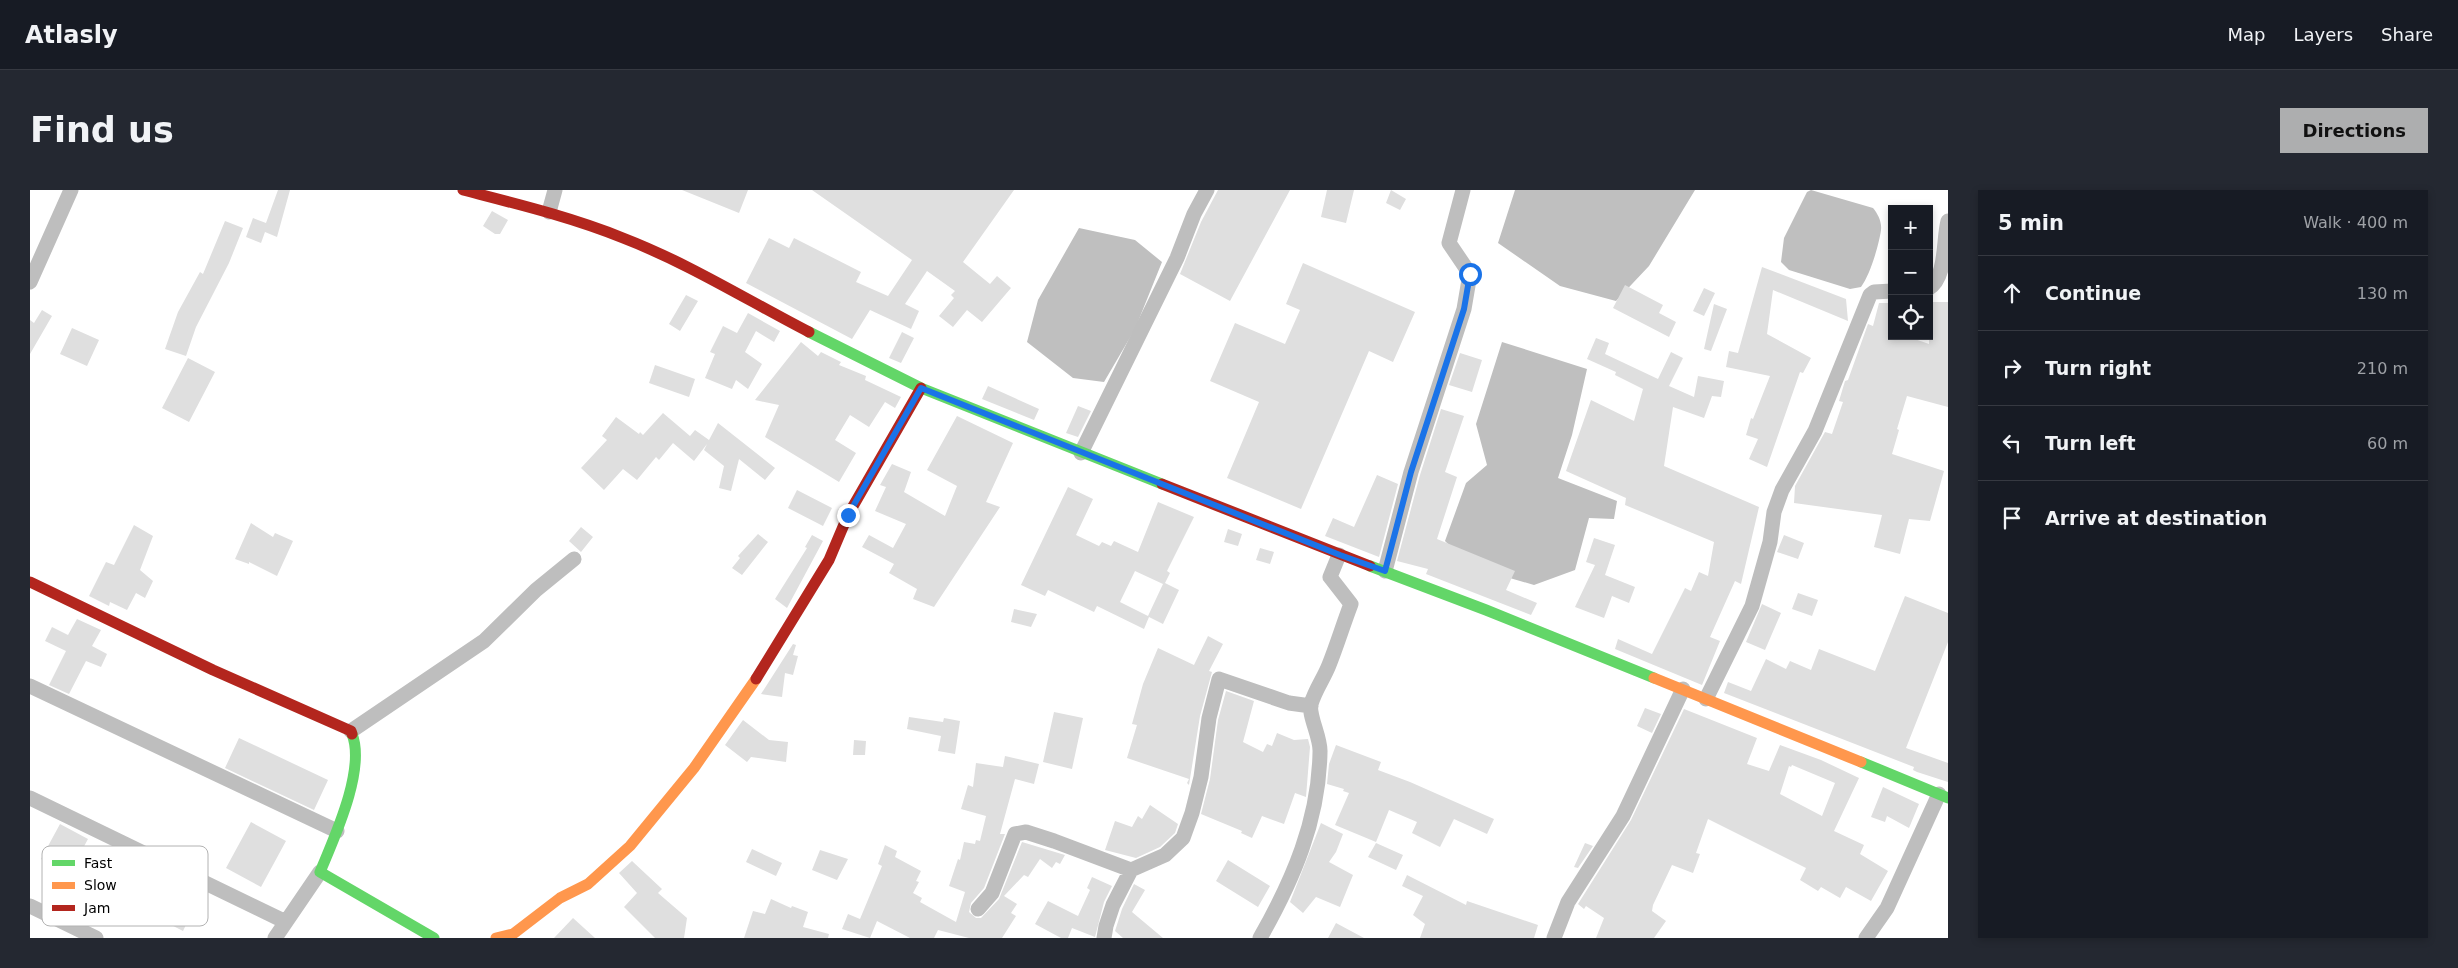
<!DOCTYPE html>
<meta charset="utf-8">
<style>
body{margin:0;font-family:"DejaVu Sans",sans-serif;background:#242831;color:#f1f3f6}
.controls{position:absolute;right:15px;top:15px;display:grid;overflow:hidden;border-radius:0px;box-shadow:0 2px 8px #0003}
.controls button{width:45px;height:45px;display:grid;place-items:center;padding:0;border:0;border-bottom:1px solid #363941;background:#171b24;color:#f1f3f6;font:25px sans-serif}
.stop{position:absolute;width:15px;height:15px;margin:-11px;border:4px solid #1a73e8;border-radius:50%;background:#fff}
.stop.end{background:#1a73e8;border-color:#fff;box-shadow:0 1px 5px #0008}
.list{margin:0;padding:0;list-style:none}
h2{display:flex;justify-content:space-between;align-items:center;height:65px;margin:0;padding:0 20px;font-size:21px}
h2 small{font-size:16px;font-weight:400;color:#9ea1a6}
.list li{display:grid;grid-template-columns:32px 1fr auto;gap:15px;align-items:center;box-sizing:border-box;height:75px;padding:0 20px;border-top:1px solid #363941}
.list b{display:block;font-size:19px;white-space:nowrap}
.list em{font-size:16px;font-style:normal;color:#9ea1a6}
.icon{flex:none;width:28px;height:28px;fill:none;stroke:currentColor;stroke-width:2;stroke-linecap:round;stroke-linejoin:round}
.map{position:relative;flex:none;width:1918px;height:748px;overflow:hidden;border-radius:0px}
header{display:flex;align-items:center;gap:30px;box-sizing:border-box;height:70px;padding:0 25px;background:#171b24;border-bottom:1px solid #363941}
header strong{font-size:24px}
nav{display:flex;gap:28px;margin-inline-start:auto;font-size:18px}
.intro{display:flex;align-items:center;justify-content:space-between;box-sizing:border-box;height:120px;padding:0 30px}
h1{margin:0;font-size:35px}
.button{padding:12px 22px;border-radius:0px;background:#adaeaf;color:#111;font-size:18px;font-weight:700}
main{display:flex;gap:30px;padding:0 30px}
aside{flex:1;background:#171b24;border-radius:0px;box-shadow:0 2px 8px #0003}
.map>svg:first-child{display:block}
.water{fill:#bfbfbf}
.building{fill:#dfdfdf;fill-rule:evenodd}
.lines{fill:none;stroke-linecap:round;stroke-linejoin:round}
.street{stroke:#bebebe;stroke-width:15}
.fast{stroke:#63d668;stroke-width:11}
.slow{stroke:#ff974d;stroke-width:11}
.jam{stroke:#b3261e;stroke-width:11}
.route{stroke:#1a73e8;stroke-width:6}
.key{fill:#fff;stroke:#b2b2b2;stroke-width:1}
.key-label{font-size:14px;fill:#000}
</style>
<header>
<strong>Atlasly</strong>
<nav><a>Map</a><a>Layers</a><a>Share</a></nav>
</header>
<div class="intro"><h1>Find us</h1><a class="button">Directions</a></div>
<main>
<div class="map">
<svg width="1918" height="748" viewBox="0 0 1918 748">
<rect width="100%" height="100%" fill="#fff"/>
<path class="water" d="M1485,0H1665L1619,76L1586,111L1530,96L1468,53Z
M1781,0L1843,18C1848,24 1852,32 1851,40C1849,55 1840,85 1831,97L1820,99L1759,80L1751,72L1754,48L1777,2Z
M1049,38L1105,50L1132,72L1105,139L1074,192L1043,188L997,152L1008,110Z
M1472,152L1557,179L1542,245L1528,288L1587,311L1584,329L1559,328L1545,380L1504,395L1473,386L1433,369L1415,351L1436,293L1457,275L1446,234Z"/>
<path class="building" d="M248,0H260L247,47L235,42L231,53L216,47L223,28L236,33Z
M652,0H718L709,23Z
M782,0H984L933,72L960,94L967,86L981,98L952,132L937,120L923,137L909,126L924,108L921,105L925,101L897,81L875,114L889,121L881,139L840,120L822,149L716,93L739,48L759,58L764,48L831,82L826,92L858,106L882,70Z
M1188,0H1260L1200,111L1150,84L1171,32Z
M1297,0H1324L1316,33L1291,27Z
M1361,0L1376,9L1370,20L1356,13Z
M462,21L478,30L470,44H465L453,36Z
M195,31L213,38L199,73L166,137L156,166L135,159L148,122L170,82L173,84Z
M1273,73L1385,122L1363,172L1339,161L1271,319L1197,288L1229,212L1180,191L1205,133L1255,154L1270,120L1256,114Z
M1732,77L1816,109L1818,131L1743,100L1737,144L1781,168L1773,183L1770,182L1737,277L1719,269L1728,249L1716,245L1721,228L1723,229L1740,186L1696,177L1699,161L1708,163Z
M1595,95L1633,115L1629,123L1646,132L1639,147L1583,118Z
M1674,98L1685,103L1674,126L1663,121Z
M656,105L668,111L650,141L639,134Z
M1899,112H1918V217L1877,206L1867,239L1869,240L1862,264L1914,281L1900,331L1879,329L1870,364L1844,357L1852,325L1764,313L1765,296L1795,242L1802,244L1813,212L1809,211L1815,191L1818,190L1838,134L1843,136L1849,113H1862V146H1876L1899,154Z
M1684,114L1697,119L1681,161L1674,159Z
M12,120L22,126L0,164V130L4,133Z
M718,123L750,141L744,152L726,141L715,162L732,174L718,199L706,190L702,199L675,188L685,164L680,162L693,136L707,143Z
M42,138L69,150L57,176L30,164Z
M872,142L884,148L871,173L859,168Z
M1566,148L1579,153L1575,164L1628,189L1641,162L1653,168L1639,196L1664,207L1668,186L1694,191L1691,207L1682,206L1674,228L1643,217L1634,276L1729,317L1711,394L1705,391L1680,447L1690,451L1672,495L1585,459L1588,449L1622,464L1655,398L1661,401L1669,382L1678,386L1684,352L1595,315L1596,308L1536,281L1561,210L1604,231L1613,199L1585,185L1586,182L1557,169Z
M771,152L788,166L791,162L811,172L809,175L836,186L835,190L871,207L865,218L855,212L839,237L820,225L805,250L826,263L809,292L735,247L749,215L725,210Z
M1430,163L1452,170L1442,202L1419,195Z
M158,168L185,182L159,232L132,218Z
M625,175L665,189L659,207L619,193Z
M958,196L1009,219L1004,230L952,209Z
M1048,216L1061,221L1048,247L1036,243Z
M1411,219L1434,226L1415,282L1427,287L1407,349L1485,381L1476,400L1507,413L1501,425L1396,384L1398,379L1367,371L1390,285Z
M633,223L660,246L665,240L679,250L688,233L745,278L735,290L709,269L701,301L689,298L694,276L674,260L677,254L664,271L643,253L629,270L626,267L607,290L593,279L574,300L551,278L577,250L572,246L586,227L609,244L610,242L613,245Z
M927,226L983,253L956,312L970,317L904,417L883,409L887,399L859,383L864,374L832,357L839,345L863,358L876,334L845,321L856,297L850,295L862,274L881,282L874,302L915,326L927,296L897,280Z
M1347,285L1368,294L1349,367L1295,346L1303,328L1324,337Z
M1038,297L1063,309L1046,345L1069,356L1072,352L1081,356L1084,351L1108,362L1128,312L1164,327L1137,381L1140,383L1135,393L1149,400L1133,434L1119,427L1114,439L1067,416L1064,422L1018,400L1015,406L991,395ZM1105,381L1133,394L1118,426L1090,412Z
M767,300L802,318L793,336L758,318Z
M221,333L243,347L245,343L263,351L247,386L219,372V374L205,369Z
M104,335L123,346L110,380L123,391L115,408L106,403L97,420L80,412L79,416L59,406L76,372L84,375Z
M551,337L563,347L551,362L539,351Z
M1198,339L1212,344L1208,356L1194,352Z
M728,344L738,352L712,385L702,378L710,368L708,366Z
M782,345L793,351L757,418L745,409L777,358L775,357Z
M1754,345L1774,353L1768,369L1747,362Z
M1564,348L1585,355L1575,385L1605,397L1599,413L1582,406L1574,428L1545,417L1565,375L1556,372Z
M1230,358L1244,362L1240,374L1226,370Z
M1768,403L1788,410L1782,426L1762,419Z
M1875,406L1918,423V452L1876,558L1918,573V592L1887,582L1883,580L1884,577L1694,503L1698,492L1721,501L1736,469L1756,479L1760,471L1781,480L1789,459L1845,481Z
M1732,414L1751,423L1735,460L1716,452Z
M984,419L1007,424L1001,437L981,432Z
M47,429L71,440L62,456L77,464L71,477L56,471L39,504L19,495L36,461L15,451L22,437L38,445Z
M1178,446L1193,454L1179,481L1182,482L1170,526L1159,595L1157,593L1159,589L1097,568L1107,535L1102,534L1113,494L1128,458L1164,475Z
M763,454L766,455L763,465L768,466L763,485L755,483L752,507L731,504Z
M1196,501L1224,511L1213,552L1233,562L1237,554L1242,556L1247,543L1264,550L1278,549L1280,557L1276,607L1265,603L1254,634L1232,626L1222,648L1211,643L1212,641L1171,624L1180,589L1188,530Z
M1615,518L1631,524L1622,543L1607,536Z
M1654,519L1727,548L1717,574L1739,581L1750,555L1791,570L1829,588L1804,641L1834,655L1830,664L1858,681L1841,711L1816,697L1810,708L1791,697L1788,701L1770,690L1776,678L1678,629L1666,663L1670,664L1663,683L1642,675L1623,715L1622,721L1636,731L1624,748H1566L1574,728L1556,716L1554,719L1548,714L1601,630ZM1762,575L1805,593L1792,626L1750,604L1759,576L1761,577Z
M1024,522L1053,528L1042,579L1013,572Z
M879,527L913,532L914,528L930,531L925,564L908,561L911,546L877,539Z
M713,530L739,550L758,552L756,572L721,567L717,572L695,555Z
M209,548L298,590L284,620L195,578Z
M824,550L836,551L835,565H823Z
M1306,555L1351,572L1348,580L1380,592L1464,629L1457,644L1424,629L1410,657L1382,643L1387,632L1359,620L1346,652L1305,635L1319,603L1313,601L1314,599L1297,594L1299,574Z
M975,566L1009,574L1004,594L985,589L970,644H975L954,698L941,713L939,722L946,728H951L969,709L992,652L1035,665L1030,674L1026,672L1022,678L1010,669L998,687L994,685L974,706L987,714L981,723L986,726L972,748H939L908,740L904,748H880L847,731L840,748L812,739L818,724L830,729L852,676L848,674L855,655L867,661L865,667L891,681L886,691L889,692L883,703L892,708L890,712L926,732L935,702L919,696L928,669L930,670L934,652L945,654L946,650L950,651L956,626L931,619L938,595L943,597L946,573L973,577Z
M1853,597L1889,614L1879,638L1857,626L1855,632L1841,627Z
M1120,615L1148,634L1145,643L1130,657L1106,668L1075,660L1085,631L1102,637L1108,626L1112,629Z
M221,632L256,651L231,697L196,678Z
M1291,633L1313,644L1306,662L1299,672L1323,685L1310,717L1286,707L1273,723L1260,712Z
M30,634L58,649L39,684L11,669Z
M1346,653L1373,665L1366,680L1338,667Z
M1555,653L1563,656L1548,678L1544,677Z
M722,659L752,673L746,686L716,672Z
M790,660L818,669L807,690L782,680Z
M87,661L172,702L153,741L69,698Z
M1198,670L1240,696L1228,717L1186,691Z
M602,671L632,699L628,703L657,728L654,748H625L594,717L607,703L589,683Z
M1377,685L1436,715L1437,711L1508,735L1504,748H1390L1395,734L1383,725L1393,706L1372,696Z
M1062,687L1082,696L1074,712L1065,747L1042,738L1038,748H1031L1005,734L1018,711L1048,726L1060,700L1057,698Z
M1104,694L1115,700L1102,722L1133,748H1093L1085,741L1092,719Z
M741,709L761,718L762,716L778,722L773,737L799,744L798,748H714L723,721L735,724Z
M543,728L565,748H524Z
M1306,733L1334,748H1298Z"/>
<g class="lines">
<path class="street" d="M519,22L525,0
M0,92L41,0
M1899,98C1917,87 1913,49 1918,31
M1051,263L1147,68L1164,24L1177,0
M1355,381L1381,282L1434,119L1440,84L1419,53L1433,0
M0,496L307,641
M1676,509L1722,416L1740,352L1744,322L1752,300L1785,241L1840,105L1844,102L1862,101
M321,541L454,451L506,400L544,369
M0,608L256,732
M0,716L66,748
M948,719L962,703L985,644L996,642L1024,651L1101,680
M245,748L290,682
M1074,748L1076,736L1083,715L1101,680L1135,665L1153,648L1162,623L1171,587L1179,528L1189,489L1259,513L1281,516
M1230,748C1263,690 1289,630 1290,562C1291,548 1278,525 1281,514C1285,500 1294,488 1299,475C1307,455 1313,435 1321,414L1300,387L1309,365
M1524,748L1538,712L1593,626L1653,499
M1836,748L1857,718L1909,604"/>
<path class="fast" d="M779,142L891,198L1132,294
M1340,376L1456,420L1624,488
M322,544C336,580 304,648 290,682L404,748
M1831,572L1918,608"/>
<path class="slow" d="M1624,488L1831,572
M466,748L483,744L530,708L558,694L600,656L664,578L726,489"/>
<path class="jam" d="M433,0C487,14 541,27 593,48C658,73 717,110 779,142
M1132,294L1340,376
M0,392L183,480L321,541L322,544
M726,489L799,370L818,325L891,198"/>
</g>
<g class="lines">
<path class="route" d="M818,325L891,198L1310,365L1355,381L1381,282L1434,119L1440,84"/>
</g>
<rect x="12" y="656" width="166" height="80" rx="8" class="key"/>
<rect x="22" y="670" width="23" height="6" fill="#63d668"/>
<rect x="22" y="692" width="23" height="7" fill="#ff974d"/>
<rect x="22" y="715" width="23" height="6" fill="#b3261e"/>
<g class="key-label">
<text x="54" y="678">Fast</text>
<text x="54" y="700">Slow</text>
<text x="54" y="723">Jam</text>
</g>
</svg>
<div class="controls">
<button>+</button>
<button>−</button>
<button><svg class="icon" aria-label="locate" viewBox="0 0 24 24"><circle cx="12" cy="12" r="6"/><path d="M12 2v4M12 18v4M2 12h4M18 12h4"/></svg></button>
</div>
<div class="stop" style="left:1440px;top:84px"></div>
<div class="stop end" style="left:818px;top:325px"></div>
</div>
<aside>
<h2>5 min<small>Walk · 400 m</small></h2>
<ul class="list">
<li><svg class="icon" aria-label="ahead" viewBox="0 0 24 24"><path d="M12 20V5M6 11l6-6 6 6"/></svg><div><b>Continue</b></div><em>130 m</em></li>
<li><svg class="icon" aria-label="right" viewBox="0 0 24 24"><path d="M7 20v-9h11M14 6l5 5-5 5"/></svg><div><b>Turn right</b></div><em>210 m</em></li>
<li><svg class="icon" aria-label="left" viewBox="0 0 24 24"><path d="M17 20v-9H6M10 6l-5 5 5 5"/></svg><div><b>Turn left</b></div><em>60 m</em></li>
<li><svg class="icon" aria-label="arrive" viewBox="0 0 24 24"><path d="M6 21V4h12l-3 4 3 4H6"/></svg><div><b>Arrive at destination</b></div></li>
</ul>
</aside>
</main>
